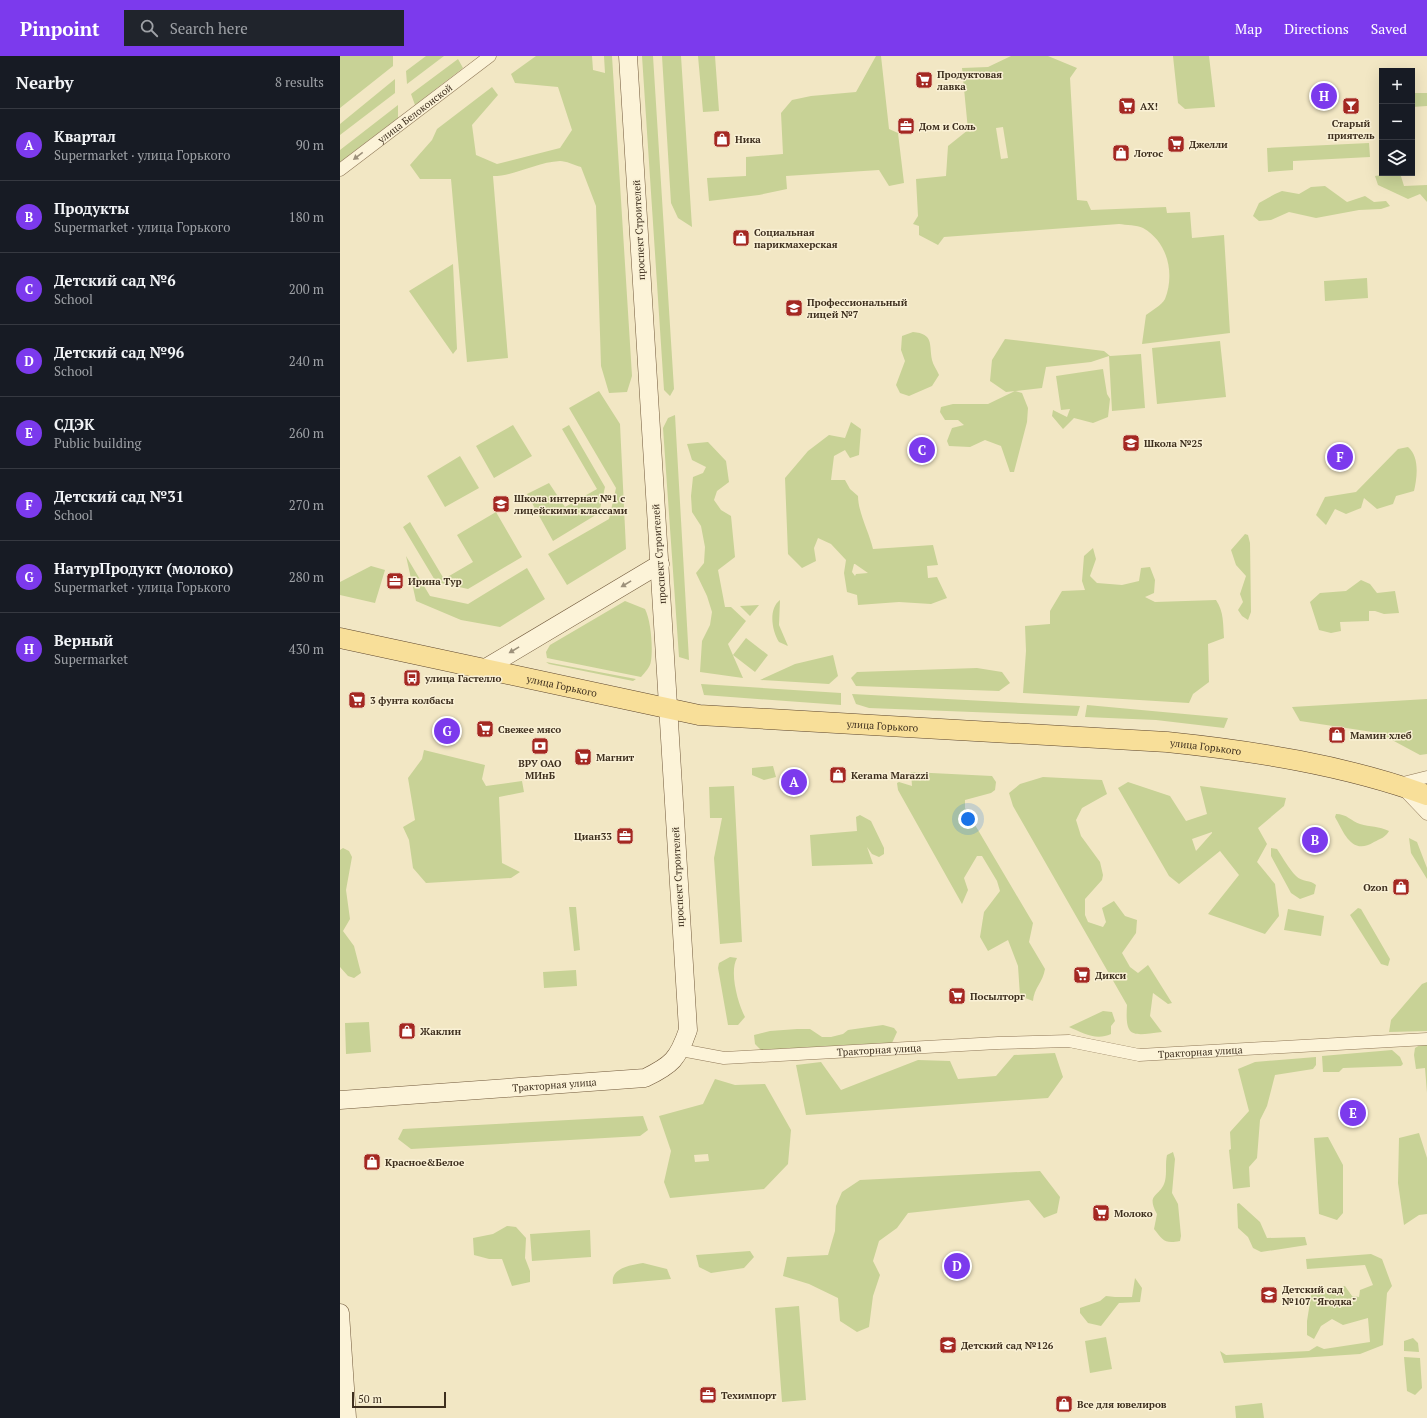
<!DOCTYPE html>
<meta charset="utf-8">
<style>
body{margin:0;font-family:"PT Serif",serif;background:#20242c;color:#f1f3f6}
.controls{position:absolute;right:12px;top:12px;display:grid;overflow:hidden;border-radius:0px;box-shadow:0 4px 16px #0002}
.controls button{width:36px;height:36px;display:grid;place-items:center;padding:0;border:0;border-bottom:1px solid #363941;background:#171b24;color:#f1f3f6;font:20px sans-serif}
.scale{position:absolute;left:12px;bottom:10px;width:94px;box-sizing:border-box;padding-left:4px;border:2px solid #3e2f1e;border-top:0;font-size:11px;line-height:14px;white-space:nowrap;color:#3e2f1e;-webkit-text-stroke:3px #f9f0d4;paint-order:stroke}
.you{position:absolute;left:628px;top:763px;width:14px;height:14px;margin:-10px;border:3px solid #fff;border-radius:50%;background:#1a73e8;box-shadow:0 0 0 6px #1a73e833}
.badge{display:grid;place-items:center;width:26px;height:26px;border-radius:50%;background:#7c3aed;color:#fff;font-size:13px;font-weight:700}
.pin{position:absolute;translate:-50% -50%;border:2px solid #fff;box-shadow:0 1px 4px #0006}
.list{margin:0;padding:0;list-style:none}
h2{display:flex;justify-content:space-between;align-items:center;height:52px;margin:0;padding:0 16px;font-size:17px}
h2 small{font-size:13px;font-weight:400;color:#9ea1a6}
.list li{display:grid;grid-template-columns:26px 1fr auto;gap:12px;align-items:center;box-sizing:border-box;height:72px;padding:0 16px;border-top:1px solid #363941}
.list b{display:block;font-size:15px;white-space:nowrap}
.list p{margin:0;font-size:13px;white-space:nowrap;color:#9ea1a6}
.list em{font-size:13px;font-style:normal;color:#9ea1a6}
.icon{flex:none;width:22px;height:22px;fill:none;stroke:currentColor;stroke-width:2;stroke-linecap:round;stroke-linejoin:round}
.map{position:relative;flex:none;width:1087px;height:1362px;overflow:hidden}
header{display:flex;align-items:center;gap:24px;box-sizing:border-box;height:56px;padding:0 20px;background:#7c3aed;color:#fff}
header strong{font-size:19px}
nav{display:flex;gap:22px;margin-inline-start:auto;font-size:14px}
.search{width:280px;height:36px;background:#20242c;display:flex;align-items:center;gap:10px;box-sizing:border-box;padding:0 14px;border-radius:0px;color:#9ea1a6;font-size:15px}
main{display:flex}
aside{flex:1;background:#171b24}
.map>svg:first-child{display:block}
.green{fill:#c8d296;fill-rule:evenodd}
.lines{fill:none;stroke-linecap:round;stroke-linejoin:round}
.street-casing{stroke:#8f7858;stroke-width:13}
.secondary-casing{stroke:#71593b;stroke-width:19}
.primary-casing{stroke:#5c452d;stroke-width:21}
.street{stroke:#fcf3d8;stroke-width:12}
.secondary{stroke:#fcf3d8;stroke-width:18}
.primary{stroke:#f8df99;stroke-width:20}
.oneway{fill:#9d917b}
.labels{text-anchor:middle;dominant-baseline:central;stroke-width:3;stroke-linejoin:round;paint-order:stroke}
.poi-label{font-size:10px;font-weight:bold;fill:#3e2f1e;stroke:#f9f0d4;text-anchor:start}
.street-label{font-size:10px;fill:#3e2f1e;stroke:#f9f0d4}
</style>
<header>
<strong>Pinpoint</strong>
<div class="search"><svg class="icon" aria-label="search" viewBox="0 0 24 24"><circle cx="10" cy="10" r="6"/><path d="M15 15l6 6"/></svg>Search here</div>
<nav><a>Map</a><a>Directions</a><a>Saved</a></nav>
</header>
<main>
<aside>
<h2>Nearby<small>8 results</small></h2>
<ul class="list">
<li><span class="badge">A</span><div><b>Квартал</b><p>Supermarket · улица Горького</p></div><em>90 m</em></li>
<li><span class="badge">B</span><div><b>Продукты</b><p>Supermarket · улица Горького</p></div><em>180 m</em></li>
<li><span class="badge">C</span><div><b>Детский сад №6</b><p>School</p></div><em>200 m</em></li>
<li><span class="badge">D</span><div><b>Детский сад №96</b><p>School</p></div><em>240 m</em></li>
<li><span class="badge">E</span><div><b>СДЭК</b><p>Public building</p></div><em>260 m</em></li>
<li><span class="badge">F</span><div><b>Детский сад №31</b><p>School</p></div><em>270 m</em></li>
<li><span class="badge">G</span><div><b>НатурПродукт (молоко)</b><p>Supermarket · улица Горького</p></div><em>280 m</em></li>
<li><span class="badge">H</span><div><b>Верный</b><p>Supermarket</p></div><em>430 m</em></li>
</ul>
</aside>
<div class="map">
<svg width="1087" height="1362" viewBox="0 0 1087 1362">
<rect width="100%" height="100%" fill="#f2e7c4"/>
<path class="green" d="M0,0H53V10L0,52Z
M86,0H104L67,28L66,15Z
M196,0H252L253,14L265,17L264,0H272L292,320L287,336L269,337L261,310L256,150L241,111C234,109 226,105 220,105C197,106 175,120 153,120L168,302L127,306L111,123H80L70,109L92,84L97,73L152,31L158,39L132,69L136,99L157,108L220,92L232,74L218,31L175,27L171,18Z
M302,0H313L334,333L330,340L324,334Z
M322,0H341L352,171L338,162L331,147Z
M358,0H375L379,55L363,56Z
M536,0H541L549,73L558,77L564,127L549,130L539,114L446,120L447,133L419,139L369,145L367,122L406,120V101L443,98L441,57L452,44L471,40L516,36Z
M671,0H708L737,12L730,22L737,144L747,145L751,154L826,151L827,157L850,156L852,182L884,179L890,277L802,288L806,259C811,255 822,249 825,243C835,218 828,186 803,172C797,169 786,169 779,168L604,181L598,189L579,179V170L573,168L578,160L576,123L606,120L608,90L628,74L622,12L648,11ZM663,71L668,102L661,103L656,72Z
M833,0H869L875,51L845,53L838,47Z
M118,3L123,12L75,49L71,38Z
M55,23V37L0,79V68Z
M1072,37H1087V50L1072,51Z
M58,49V62L0,106V94Z
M1029,87L1030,101L953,105V114L928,116L927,92Z
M1055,117H1060L1064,130L1087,129V146L1080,138L1068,143L1038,129L1035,120Z
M985,130L1007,146L1025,140L1034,146L1046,145L1050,150L1041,153L1019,154L976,162L949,156L931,164L919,165L913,160L919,147L935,138L942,135L959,138L971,131Z
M113,208L117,293L113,298L69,235Z
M1027,222L1028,242L985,245L984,225Z
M573,276C594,278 589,288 592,304C593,309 597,314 599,319L592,330L569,340L560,337L556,329L565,305L561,294L562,280Z
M665,283L764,295L770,300L801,298L805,352L772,355L769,300L751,306L706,311L702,332L666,336L650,325L652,304Z
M880,285L886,341L817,348L812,292Z
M763,313L767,338L770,343L768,361L753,367L734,362L723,373L712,360L713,354L727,361L730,353L721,354L716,320Z
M259,335L280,368L286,493L227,529L208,498L269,463L276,432L229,352Z
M675,335L682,337L688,352L687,366L674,416H670L661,390L645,384L630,391L609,390L607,385L612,372L624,369L618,364H605L600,356L601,351L613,348H648Z
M335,359L349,604L339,601L323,372L328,362Z
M511,366L521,373L519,399L510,402L505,394L494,400L491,424H505L510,433L518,440C518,456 529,476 533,493L593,489L598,509L587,510L588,522L597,521L607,542L591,548L559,546L518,549L517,539L507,536L504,517L506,504L491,488L478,482L474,492L476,505L462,512L448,498L445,422L468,395L489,379L505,382ZM514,508H515L528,517L516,518L515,520L512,516Z
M173,369L192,400L154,422L136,390Z
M229,369L265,431L259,457L213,485L187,438L209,427L225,451L257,433L222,373Z
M368,386L386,405L389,426L377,435L374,444L381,454L391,460L395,501L378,514L385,551H391L406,565L388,588L403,622L360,616L362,585L370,569L372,556L367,540L356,517L364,507L365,491L361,470L352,456L351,440L353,421L363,417L366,411L352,404L347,388Z
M1068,391C1080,401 1077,422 1074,435L1056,440L1053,448L1037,453L1024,442L1021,452L1006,458L995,453L986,469L976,459L985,441L1016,436L1058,393Z
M120,400L139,432L105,451L87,420Z
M156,456L182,501L128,533L96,526L63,471L70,466L104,523L133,506L117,479Z
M905,478L908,479L910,487L911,556L908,564L902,560L898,554L903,546L900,538L906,520L896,509L891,494Z
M753,492L756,503L750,520L757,527L782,529L799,525L801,512L810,511L815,524L814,537L805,541L815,546L876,544C884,556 883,568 884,582L868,588L869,626L853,638L849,647L683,637L686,595L685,570L710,568V555L722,535L745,534L742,525L744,500Z
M66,500L90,540L128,548L187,512L205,543L160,571L121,564L76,545Z
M31,510L45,514L35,547L0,539V526Z
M1021,524L1030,528L1037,537L1055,535L1059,557L1044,558L1035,555H1029V565L1000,566L1001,575L991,577L979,574L970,546L980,537L1006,535Z
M440,544L439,569L448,590L439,586C432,575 428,553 440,544Z
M285,545L305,553C311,565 313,591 311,605C310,612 305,616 301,621L207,602L206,596L210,589Z
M419,549L410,560L400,550Z
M406,582L428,599L415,616L393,599Z
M493,599L498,620L489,628L420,624L455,608Z
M206,606L296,623L293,625L209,608Z
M637,612L662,616L670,627L659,635L516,630L511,622L517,616Z
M361,628L501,637V649L364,639Z
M512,638L740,650L737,660L529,652L516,648Z
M1087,643V698L1080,699L1039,677L960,665L952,651Z
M747,649L888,662L884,672L816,664L745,661Z
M84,694L145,709L142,723L146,730L182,725L184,736L159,741L162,807L180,816L171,822L86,827L73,812L69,784L63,771L75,764L68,722L82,703Z
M433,710L436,721L424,724L412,719V712Z
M571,716L652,720L656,726L655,734L651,737L625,744V752L693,867L689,886L705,913C703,926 694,932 693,945L680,940L678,910L668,884L648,895L640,881L644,856L660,835L657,825L642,800H637L624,822L628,834L622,848L558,734L557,727L559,726L572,730Z
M703,721L762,724L767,738L742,752L736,764L741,780L760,806L763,819L762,824L745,843V859L748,866L763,871L766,866L762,852L774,845L785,860L797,864L796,877L782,897L790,911L798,917L808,909L810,912L832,947L828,948L813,937L810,960L822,976C791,980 785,982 787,949L673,750L669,737L680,728Z
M788,726L830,740L846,765L867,758L860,730L946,742L944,750L918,772L927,788L917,806L935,828L939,860L925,878L868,858L899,819L880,795L839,828L829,820L778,732ZM872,776V777L856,795L852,783Z
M394,730L402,886L380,888L374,802L382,762H370L369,731Z
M996,758C1007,758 1011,765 1020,768C1030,771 1039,770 1049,775C1046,781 1040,783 1034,786C1012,800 1004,777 995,761Z
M520,759L531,765L544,792V798L539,801L532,798L527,791L533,808L472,810L470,779L517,775L516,761Z
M1069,782L1077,786L1087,812V823L1071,797Z
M3,792L9,795L12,801L6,834L10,863L3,875L14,890L21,917L14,922L8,920L0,911V794Z
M931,792L937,793C943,802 949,813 956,820C962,826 971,824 976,829L974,838L960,843L951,837L931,800Z
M229,851H236L240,894L234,895Z
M1018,852L1021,853L1050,903L1048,910L1041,908L1010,859Z
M948,853L984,860L981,880L944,874Z
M390,901L397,902C389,916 398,948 405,961L398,969H388L378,912L379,907Z
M236,914L237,930L204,932L203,916Z
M1087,926V975L1049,976L1051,964L1082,928Z
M763,955L772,956L775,965L771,970V978C756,985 743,977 729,971Z
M29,966L31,996L6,998L5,967Z
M543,969L554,972L557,976L552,987L421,994L415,988L414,979L430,975L457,973H470L482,981H491L503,978L508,974Z
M1087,988V1037L1085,1012L1076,1013L1074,999L1075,992L1080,989Z
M1052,994L1060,1001L1063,1008L1061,1010L1003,1012L999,1016H983L982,1000Z
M715,997L723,1021L708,1042L466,1059L456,1009L481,1006L501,1034L578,1004L610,1005L618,1023L656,1020L674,999Z
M976,1001V1009L973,1013L935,1019L927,1050L920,1064L917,1102L909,1111L910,1131L893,1133L889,1094L891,1093L890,1076L909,1055L898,1013L915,1006Z
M375,1023L395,1029L425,1028L451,1074L448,1108L424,1133L330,1142L324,1126L331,1095L319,1060L363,1048ZM368,1098L369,1105L355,1106L354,1099Z
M303,1060L308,1074L300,1080L71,1093L58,1083L63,1073Z
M1079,1077L1087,1102V1158L1079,1159L1064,1169L1058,1127L1059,1082Z
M988,1081L1003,1109V1157L997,1164L979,1158L974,1082Z
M833,1096L835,1103L832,1137L838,1148L841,1180L840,1185C824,1188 823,1184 814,1173L817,1158C805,1137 821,1141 825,1125C827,1116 825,1108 827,1099Z
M700,1115L720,1141L717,1157L704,1162L689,1144L568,1157L557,1172L539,1185L533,1205L540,1219L533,1240L529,1271L517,1276L500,1265L498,1242L469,1228L443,1220L447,1201L488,1199L495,1175L496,1150L502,1136L520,1124Z
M899,1147L920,1166L927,1182L965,1181L967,1189L921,1196L913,1192L908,1181L898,1172L897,1148Z
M167,1170L176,1171L186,1182L185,1202L190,1215V1226L172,1230L162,1203H149L134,1199L133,1182L153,1178Z
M250,1174L251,1201L192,1205L190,1178Z
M410,1195L414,1201L404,1212L371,1217L359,1211L356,1199Z
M1031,1198L1042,1203L1052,1230L1047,1237L1043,1289L1020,1298L884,1307L880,1295L886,1299L969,1295L977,1290L984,1293L1030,1286L1028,1262L1003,1269L992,1263L981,1270L974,1283L967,1279V1265L972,1234L981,1232L994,1238L996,1233L1005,1230L1012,1240L1019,1241L1020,1234L1033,1229L1025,1209L967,1213L966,1203Z
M303,1207L327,1213L331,1223L273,1228C270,1212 291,1209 303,1207Z
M795,1222L802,1232L800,1246L779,1247L761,1270L748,1267L740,1257V1252L760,1245L766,1240L775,1241H792Z
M459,1250L466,1344L442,1346L435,1252Z
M766,1281L772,1313L750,1317L745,1285Z
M1073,1282L1078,1287L1079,1296L1064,1295V1285Z
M1064,1301L1080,1302L1082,1332L1075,1339L1067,1335Z
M922,1347L924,1362H896L895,1350Z"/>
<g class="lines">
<defs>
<g id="street">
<path id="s1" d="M0,114L150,0"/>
<path d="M1059,728L1087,721"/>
<path d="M1066,736L1087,758"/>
<path id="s2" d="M341,994L384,1002L658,987L729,985L799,999L1087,983"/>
</g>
<g id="secondary">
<path d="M144,613L320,508"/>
<path id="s3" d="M0,1044L305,1022C332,1009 338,1003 348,974L288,0"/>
<path d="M0,1257L7,1362"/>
</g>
<g id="primary">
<path id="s4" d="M0,582L359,659L827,686C914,695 1004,709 1087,739"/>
</g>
</defs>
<use href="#street" class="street-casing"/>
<use href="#secondary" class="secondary-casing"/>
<use href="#primary" class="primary-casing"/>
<use href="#street" class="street"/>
<use href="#secondary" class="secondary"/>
<use href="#primary" class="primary"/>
</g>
<defs><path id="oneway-solid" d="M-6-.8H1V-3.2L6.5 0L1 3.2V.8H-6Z"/></defs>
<g class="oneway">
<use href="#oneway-solid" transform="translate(18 100) rotate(142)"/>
<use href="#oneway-solid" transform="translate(286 528) rotate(149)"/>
<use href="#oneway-solid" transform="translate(174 594) rotate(149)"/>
</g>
<defs>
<symbol id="supermarket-square" viewBox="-11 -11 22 22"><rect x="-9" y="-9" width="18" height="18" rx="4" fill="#a42822" stroke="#f9f0d4"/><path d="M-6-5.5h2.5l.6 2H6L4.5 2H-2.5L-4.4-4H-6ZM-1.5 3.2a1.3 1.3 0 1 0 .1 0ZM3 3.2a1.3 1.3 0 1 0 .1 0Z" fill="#fff"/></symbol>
<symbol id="bar-square" viewBox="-11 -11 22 22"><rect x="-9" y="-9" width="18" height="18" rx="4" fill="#a42822" stroke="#f9f0d4"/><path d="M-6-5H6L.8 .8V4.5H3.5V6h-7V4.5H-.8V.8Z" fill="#fff"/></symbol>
<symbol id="office-square" viewBox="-11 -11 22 22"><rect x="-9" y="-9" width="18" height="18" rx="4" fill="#a42822" stroke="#f9f0d4"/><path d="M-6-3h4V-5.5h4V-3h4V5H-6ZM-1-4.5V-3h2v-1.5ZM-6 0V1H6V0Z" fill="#fff"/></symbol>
<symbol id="shop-square" viewBox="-11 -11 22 22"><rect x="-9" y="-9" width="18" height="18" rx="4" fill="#a42822" stroke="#f9f0d4"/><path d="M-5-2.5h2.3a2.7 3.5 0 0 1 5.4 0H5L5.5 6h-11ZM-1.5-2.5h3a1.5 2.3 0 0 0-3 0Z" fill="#fff"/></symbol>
<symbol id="university-square" viewBox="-11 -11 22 22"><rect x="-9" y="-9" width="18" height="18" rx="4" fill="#a42822" stroke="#f9f0d4"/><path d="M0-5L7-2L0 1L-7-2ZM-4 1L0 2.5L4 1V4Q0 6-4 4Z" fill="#fff"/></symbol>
<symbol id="school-square" viewBox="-11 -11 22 22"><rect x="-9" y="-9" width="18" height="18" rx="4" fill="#a42822" stroke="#f9f0d4"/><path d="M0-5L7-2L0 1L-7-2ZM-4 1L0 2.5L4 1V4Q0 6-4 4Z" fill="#fff"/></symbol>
<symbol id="bus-square" viewBox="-11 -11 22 22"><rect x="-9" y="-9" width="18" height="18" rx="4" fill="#a42822" stroke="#f9f0d4"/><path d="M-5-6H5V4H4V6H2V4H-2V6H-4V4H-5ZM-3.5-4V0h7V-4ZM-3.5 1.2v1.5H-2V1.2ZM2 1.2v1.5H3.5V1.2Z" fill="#fff"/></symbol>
<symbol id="bank-square" viewBox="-11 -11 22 22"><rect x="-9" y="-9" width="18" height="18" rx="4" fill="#a42822" stroke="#f9f0d4"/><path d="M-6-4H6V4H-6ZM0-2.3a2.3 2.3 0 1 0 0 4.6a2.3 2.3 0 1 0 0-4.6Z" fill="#fff"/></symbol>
</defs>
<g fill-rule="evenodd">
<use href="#supermarket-square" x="574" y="14" width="20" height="20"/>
<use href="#supermarket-square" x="777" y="40" width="20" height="20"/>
<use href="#bar-square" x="1001" y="40" width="20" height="20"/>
<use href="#office-square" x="556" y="60" width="20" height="20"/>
<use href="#shop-square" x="372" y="73" width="20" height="20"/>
<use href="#supermarket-square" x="826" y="78" width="20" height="20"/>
<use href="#shop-square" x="771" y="87" width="20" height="20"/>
<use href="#shop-square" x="391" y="172" width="20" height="20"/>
<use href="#university-square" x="444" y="242" width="20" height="20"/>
<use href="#school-square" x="781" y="377" width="20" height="20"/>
<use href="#school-square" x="151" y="438" width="20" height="20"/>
<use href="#office-square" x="45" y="515" width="20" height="20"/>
<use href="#bus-square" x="62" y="612" width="20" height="20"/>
<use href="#supermarket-square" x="7" y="634" width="20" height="20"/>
<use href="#supermarket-square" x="135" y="663" width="20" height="20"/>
<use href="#shop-square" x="987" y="669" width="20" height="20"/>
<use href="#bank-square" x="190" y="680" width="20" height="20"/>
<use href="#supermarket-square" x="233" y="691" width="20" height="20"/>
<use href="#shop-square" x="488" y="709" width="20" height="20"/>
<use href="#office-square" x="275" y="770" width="20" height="20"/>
<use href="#shop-square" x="1051" y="821" width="20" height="20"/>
<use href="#supermarket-square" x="732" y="909" width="20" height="20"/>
<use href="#supermarket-square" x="607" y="930" width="20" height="20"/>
<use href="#shop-square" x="57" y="965" width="20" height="20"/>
<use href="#shop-square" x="22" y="1096" width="20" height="20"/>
<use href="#supermarket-square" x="751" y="1147" width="20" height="20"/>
<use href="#school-square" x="919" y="1229" width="20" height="20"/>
<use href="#school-square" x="598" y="1279" width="20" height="20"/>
<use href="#office-square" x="358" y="1329" width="20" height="20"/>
<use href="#shop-square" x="714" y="1338" width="20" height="20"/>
</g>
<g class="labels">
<g class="poi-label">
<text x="597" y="18">Продуктовая<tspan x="597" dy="12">лавка</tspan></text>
<text x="800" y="50">АХ!</text>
<text x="1011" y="67" text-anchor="middle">Старый<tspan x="1011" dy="12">приятель</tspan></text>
<text x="579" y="70">Дом и Соль</text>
<text x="395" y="83">Ника</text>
<text x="849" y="88">Джелли</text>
<text x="794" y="97">Лотос</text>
<text x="414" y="176">Социальная<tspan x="414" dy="12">парикмахерская</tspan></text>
<text x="467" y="246">Профессиональный<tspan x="467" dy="12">лицей №7</tspan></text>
<text x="804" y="387">Школа №25</text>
<text x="174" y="442">Школа интернат №1 с<tspan x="174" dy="12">лицейскими классами</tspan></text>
<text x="68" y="525">Ирина Тур</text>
<text x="85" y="622">улица Гастелло</text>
<text x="30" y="644">3 фунта колбасы</text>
<text x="158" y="673">Свежее мясо</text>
<text x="1010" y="679">Мамин хлеб</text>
<text x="256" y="701">Магнит</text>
<text x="200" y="707" text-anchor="middle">ВРУ ОАО<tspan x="200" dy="12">МИнБ</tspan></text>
<text x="511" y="719">Kerama Marazzi</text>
<text x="272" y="780" text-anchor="end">Циан33</text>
<text x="1048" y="831" text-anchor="end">Ozon</text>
<text x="755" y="919">Дикси</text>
<text x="630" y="940">Посылторг</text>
<text x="80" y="975">Жаклин</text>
<text x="45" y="1106">Красное&amp;Белое</text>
<text x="774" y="1157">Молоко</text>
<text x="942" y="1233">Детский сад<tspan x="942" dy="12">№107 "Ягодка"</tspan></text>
<text x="621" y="1289">Детский сад №126</text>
<text x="381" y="1339">Техимпорт</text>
<text x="737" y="1348">Все для ювелиров</text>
</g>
<g class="street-label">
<text stroke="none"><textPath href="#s1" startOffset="94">улица Белоконской</textPath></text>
<text transform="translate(299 174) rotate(-93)">проспект Строителей</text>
<text transform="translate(319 498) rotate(-94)">проспект Строителей</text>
<text stroke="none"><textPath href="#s4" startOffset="227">улица Горького</textPath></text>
<text stroke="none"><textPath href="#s4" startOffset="551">улица Горького</textPath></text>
<text stroke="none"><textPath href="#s4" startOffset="875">улица Горького</textPath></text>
<text transform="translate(338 821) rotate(-93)">проспект Строителей</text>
<text stroke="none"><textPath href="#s2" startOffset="199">Тракторная улица</textPath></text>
<text stroke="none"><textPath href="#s2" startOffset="522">Тракторная улица</textPath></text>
<text stroke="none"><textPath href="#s3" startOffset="215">Тракторная улица</textPath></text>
</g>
</g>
</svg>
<div class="controls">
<button>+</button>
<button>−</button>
<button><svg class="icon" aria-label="layers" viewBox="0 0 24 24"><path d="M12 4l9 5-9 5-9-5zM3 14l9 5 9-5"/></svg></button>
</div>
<div class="scale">50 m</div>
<div class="you"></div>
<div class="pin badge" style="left:454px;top:726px">A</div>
<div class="pin badge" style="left:975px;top:784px">B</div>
<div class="pin badge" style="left:582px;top:394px">C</div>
<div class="pin badge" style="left:617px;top:1210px">D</div>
<div class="pin badge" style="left:1013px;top:1057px">E</div>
<div class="pin badge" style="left:1000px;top:401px">F</div>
<div class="pin badge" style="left:107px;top:675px">G</div>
<div class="pin badge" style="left:984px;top:40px">H</div>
</div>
</main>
